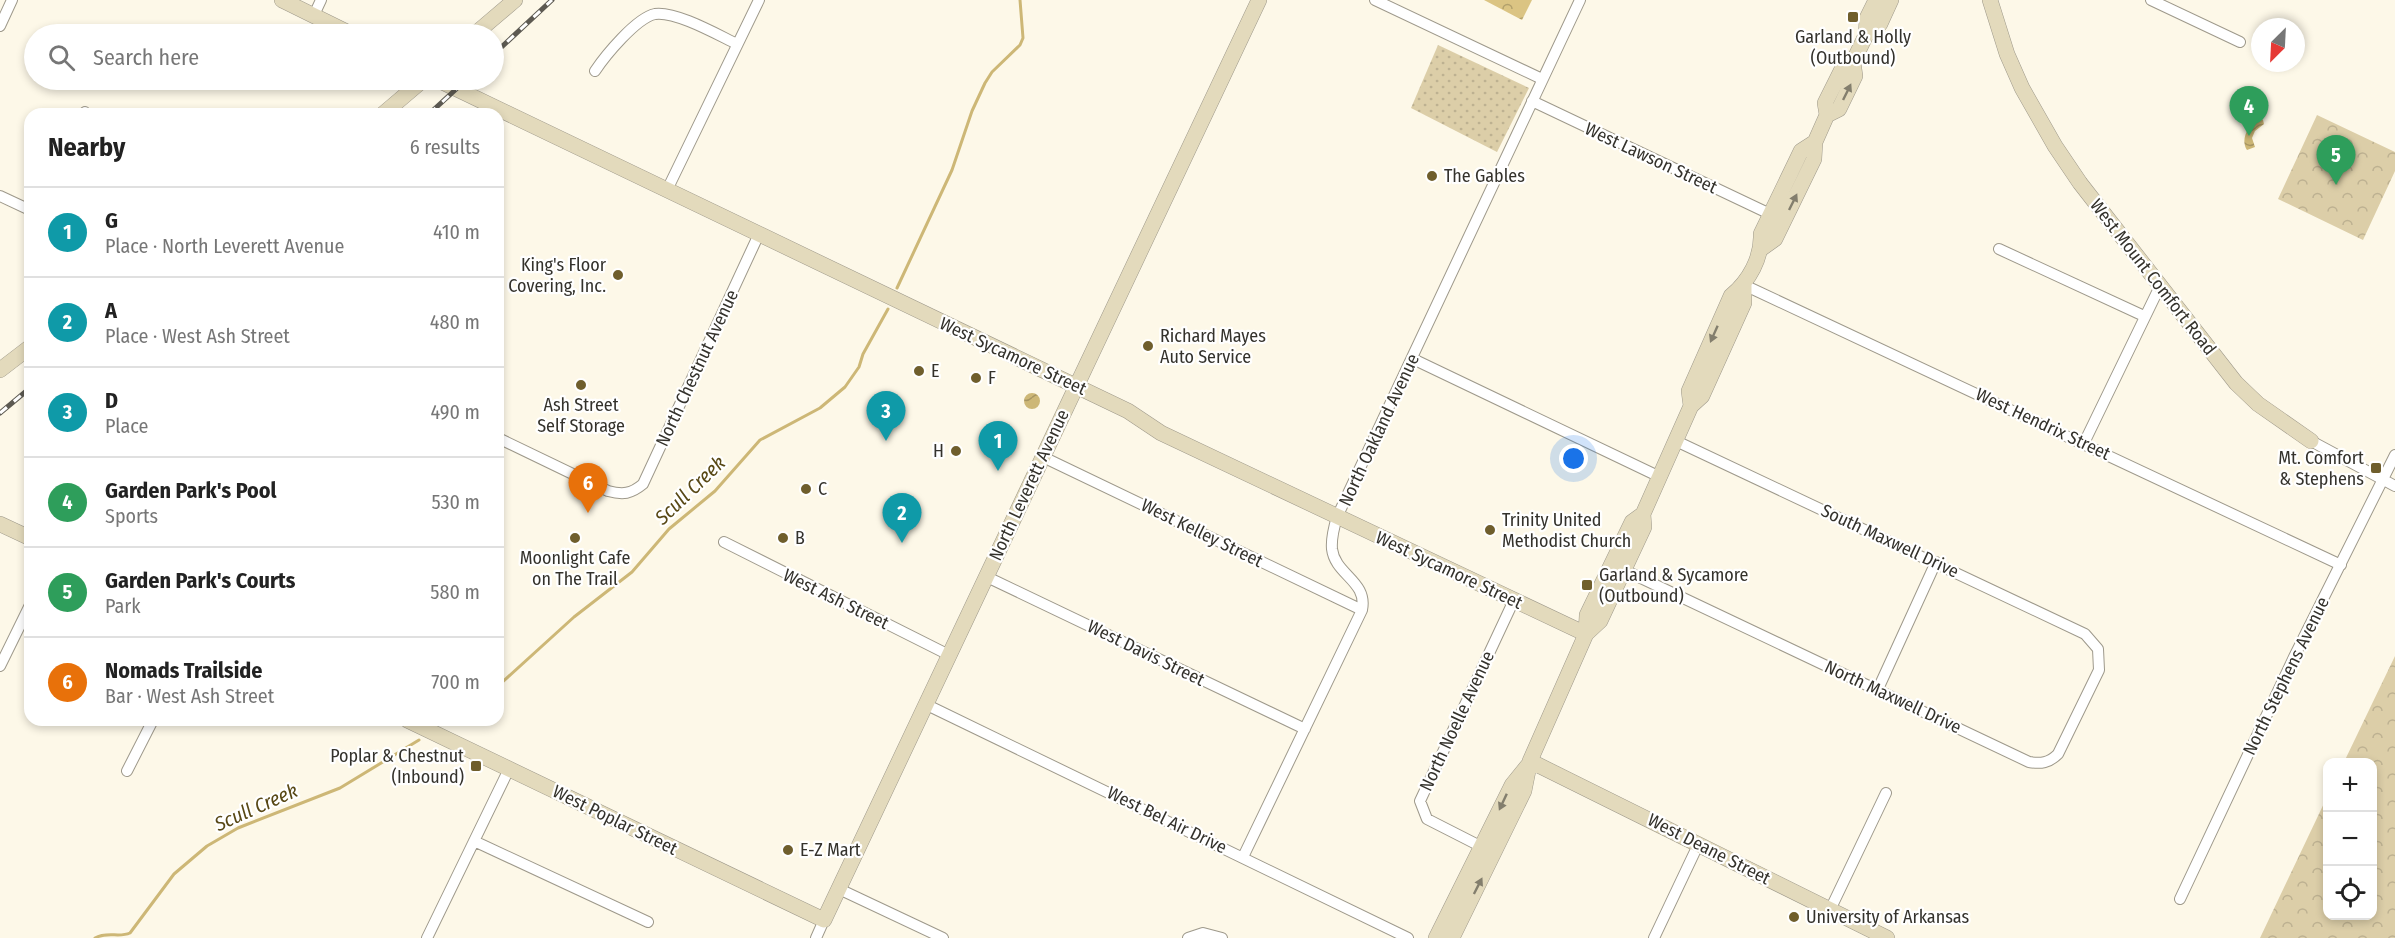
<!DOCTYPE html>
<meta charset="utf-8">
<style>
body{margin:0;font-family:"Fira Sans Condensed",sans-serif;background:#f6f6f6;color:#222}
.controls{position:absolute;right:18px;bottom:18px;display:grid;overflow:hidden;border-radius:12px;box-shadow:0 3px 9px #0003}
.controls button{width:54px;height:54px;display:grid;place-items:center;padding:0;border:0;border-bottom:2px solid #e0e0e0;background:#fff;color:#222;font:30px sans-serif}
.compass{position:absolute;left:2251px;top:18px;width:54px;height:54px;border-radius:50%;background:#fff;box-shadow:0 3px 9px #0003;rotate:204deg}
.you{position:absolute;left:1574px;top:459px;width:21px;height:21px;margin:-15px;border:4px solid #fff;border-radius:50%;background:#1a73e8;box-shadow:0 0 0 9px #1a73e833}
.badge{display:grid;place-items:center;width:39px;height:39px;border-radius:50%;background:#7c3aed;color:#fff;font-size:20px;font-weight:700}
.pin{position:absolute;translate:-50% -50px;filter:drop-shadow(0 2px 3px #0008)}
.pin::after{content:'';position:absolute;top:32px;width:21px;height:18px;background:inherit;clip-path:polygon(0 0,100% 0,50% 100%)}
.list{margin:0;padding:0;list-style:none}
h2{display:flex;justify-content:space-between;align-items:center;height:78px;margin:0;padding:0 24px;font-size:26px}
h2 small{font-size:20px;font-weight:400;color:#767676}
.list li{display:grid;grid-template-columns:39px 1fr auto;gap:18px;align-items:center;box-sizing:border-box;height:90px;padding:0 24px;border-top:2px solid #e0e0e0}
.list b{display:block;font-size:22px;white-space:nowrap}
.list p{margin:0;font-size:20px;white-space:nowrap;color:#767676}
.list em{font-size:20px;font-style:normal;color:#767676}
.icon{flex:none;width:33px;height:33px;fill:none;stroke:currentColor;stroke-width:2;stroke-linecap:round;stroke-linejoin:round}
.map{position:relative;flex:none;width:2395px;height:938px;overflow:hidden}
.search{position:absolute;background:#fff;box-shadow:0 3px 9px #0003;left:24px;top:24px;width:480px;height:66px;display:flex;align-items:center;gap:15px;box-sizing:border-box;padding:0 21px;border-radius:33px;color:#767676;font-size:22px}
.panel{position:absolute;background:#fff;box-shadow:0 3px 9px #0003;left:24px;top:108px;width:480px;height:618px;border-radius:18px}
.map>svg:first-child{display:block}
.grass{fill:url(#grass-dots)}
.forest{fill:url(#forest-crowns)}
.park{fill:url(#park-crowns)}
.water{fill:url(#water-waves)}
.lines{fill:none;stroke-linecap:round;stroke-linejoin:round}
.stream{stroke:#cdb776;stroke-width:3}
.street-casing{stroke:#9e998b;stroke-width:12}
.secondary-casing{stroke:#9e998b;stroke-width:16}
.street{stroke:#fff;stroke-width:10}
.secondary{stroke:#e3dabc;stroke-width:15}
.rail-casing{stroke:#5d5a52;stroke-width:5}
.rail{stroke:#fff;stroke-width:3;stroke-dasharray:9;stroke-linecap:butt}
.oneway{fill:#837e6d}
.poi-dot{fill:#6f5e2c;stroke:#fff;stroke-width:2}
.labels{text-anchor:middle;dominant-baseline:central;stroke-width:4.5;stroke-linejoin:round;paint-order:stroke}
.poi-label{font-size:18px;fill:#34322c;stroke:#fff;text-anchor:start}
.street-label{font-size:18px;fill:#34322c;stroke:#fff}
.water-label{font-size:20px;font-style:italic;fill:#584815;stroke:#fff}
</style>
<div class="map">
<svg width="2395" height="938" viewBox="0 0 2395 938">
<defs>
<pattern id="grass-dots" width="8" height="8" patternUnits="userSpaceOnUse" patternTransform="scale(1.5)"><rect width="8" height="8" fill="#dccea8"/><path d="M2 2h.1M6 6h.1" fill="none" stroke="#bdb191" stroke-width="1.8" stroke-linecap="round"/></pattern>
<pattern id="forest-crowns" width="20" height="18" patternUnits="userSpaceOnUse" patternTransform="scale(1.5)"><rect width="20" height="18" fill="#dbc483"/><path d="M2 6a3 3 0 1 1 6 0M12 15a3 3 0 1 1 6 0" fill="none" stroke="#b2a06b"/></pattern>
<pattern id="park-crowns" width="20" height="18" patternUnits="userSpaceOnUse" patternTransform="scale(1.5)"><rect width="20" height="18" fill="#dccea8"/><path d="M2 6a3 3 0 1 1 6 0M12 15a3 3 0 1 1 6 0" fill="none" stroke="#bdb191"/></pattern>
<pattern id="water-waves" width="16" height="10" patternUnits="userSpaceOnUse" patternTransform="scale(1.5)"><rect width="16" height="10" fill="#cdb776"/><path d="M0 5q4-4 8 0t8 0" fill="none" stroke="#a79561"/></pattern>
</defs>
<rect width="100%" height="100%" fill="#fdf8e8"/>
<path class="grass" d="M1438,45L1529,88L1497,152L1411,108Z"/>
<path class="forest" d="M1484,0H1532L1522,20Z"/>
<path class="park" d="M2317,115L2395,152V171L2363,240L2278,199Z
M2395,656V938H2260L2327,797L2328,916H2372V762H2344Z"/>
<path class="water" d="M2258,118L2263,120L2264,124L2255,131L2252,138L2255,147L2247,150C2240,140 2248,125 2258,118Z
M1024 401a8 8 0 1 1 16 0a8 8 0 1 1-16 0Z"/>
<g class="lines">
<path class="stream" d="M897,288L952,170L972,111L985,83L992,72L1020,45L1023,38L1020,0
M498,686L574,617L632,572L669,529L715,491L760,440L820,408L845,387L859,367L863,354L888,309
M443,722L446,720
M95,938C107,931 119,938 130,933L174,874L207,846L238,828L340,788L419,740"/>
<defs>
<path id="street" d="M1375,0L1542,79
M2151,0L2240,42
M314,15L321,0
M0,26L12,0
M595,71C605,56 636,18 655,14C676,11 718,35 737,44
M1532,101L1770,214
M84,114L85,112
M667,190L759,0
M0,196L30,210
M1999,249L2144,316
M1744,285L2341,565
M1413,359L1660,477
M498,438L608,491C623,495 631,494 643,484L759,234
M2311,441L2395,486
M2084,443L2161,284
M1043,457L1362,610
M724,542L949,655
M1624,570L2029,762C2041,764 2049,763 2058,754L2099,670L2098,649L2085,634L1676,441
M987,577L1305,729
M0,666L30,605
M1878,689L1936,562
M925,704L1408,938
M127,771L153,720
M474,841L648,922
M1482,847L1427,819L1420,801L1514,600
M1243,857L1362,610C1368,581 1335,575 1332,549C1331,538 1334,527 1337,517L1580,0
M839,889L943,938
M2180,899L2294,657L2395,455
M1830,910L1886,793
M427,938L509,769
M816,938L824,920
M1188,938L1203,933L1222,938
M1654,938L1699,843"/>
<path id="secondary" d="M282,0L351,34
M1990,0L2007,54L2022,88L2055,146L2080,183L2236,383L2258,404L2311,441
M475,34L515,0
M1866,35L1880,24L1891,0
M438,80L1128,411L1161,433L1586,634
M383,114L423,80
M1827,115L1839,109L1855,76L1853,62L1866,35L1867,18L1876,0
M1761,249L1775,239L1814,159L1815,142L1827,115L1825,103L1842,69L1853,62
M0,370L30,347
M1691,406L1689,391L1731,296C1749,281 1762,258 1761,234L1801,151L1815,142
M0,524L30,538
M1586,634L1600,621L1644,527L1643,514L1691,406L1702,396L1744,303V285
M407,720L824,920L1259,0
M1530,761L1887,938
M1436,938L1512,785L1529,764
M1452,938L1524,791L1530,761L1586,634L1587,615L1632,522L1643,514"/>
</defs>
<use href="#street" class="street-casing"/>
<use href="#secondary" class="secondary-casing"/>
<use href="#street" class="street"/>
<use href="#secondary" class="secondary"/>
<defs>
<path id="rail" d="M494,54L552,0
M429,114L466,80
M0,413L30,388"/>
</defs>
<use href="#rail" class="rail-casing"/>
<use href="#rail" class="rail"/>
</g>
<defs><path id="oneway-solid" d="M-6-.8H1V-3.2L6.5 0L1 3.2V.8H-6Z" transform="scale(1.5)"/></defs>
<g class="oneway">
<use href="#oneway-solid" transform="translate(1847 92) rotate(-64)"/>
<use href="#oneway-solid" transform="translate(1793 202) rotate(-64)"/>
<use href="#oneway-solid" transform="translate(1714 334) rotate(114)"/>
<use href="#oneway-solid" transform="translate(1503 802) rotate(115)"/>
<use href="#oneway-solid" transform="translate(1478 886) rotate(-63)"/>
</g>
<g class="poi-dot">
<rect x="1847" y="11" width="12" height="12" rx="3"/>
<circle cx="1432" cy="176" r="6"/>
<circle cx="618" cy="275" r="6"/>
<circle cx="1148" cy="346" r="6"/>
<circle cx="919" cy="371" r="6"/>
<circle cx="976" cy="378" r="6"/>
<circle cx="581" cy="385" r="6"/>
<circle cx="956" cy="451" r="6"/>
<rect x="2370" y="462" width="12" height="12" rx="3"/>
<circle cx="806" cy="489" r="6"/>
<circle cx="1490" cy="530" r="6"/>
<circle cx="575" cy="538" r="6"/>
<circle cx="783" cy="538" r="6"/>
<rect x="1581" y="579" width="12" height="12" rx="3"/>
<rect x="470" y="760" width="12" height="12" rx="3"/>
<circle cx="788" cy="850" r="6"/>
<circle cx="1794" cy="917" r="6"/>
</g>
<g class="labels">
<g class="poi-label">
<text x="1853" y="37" text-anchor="middle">Garland &amp; Holly<tspan x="1853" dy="21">(Outbound)</tspan></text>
<text x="1444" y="176">The Gables</text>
<text x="606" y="265" text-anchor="end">King's Floor<tspan x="606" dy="21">Covering, Inc.</tspan></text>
<text x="1160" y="336">Richard Mayes<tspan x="1160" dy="21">Auto Service</tspan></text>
<text x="931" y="371">E</text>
<text x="988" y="378">F</text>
<text x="581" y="405" text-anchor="middle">Ash Street<tspan x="581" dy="21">Self Storage</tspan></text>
<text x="944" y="451" text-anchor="end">H</text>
<text x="2364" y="458" text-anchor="end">Mt. Comfort<tspan x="2364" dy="21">&amp; Stephens</tspan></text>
<text x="818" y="489">C</text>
<text x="1502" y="520">Trinity United<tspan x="1502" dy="21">Methodist Church</tspan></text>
<text x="795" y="538">B</text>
<text x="575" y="558" text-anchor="middle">Moonlight Cafe<tspan x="575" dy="21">on The Trail</tspan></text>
<text x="1599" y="575">Garland &amp; Sycamore<tspan x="1599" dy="21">(Outbound)</tspan></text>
<text x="464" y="756" text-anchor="end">Poplar &amp; Chestnut<tspan x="464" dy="21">(Inbound)</tspan></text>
<text x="800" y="850">E-Z Mart</text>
<text x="1806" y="917">University of Arkansas</text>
</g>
<g class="street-label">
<text transform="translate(1651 158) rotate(25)">West Lawson Street</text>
<text transform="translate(2153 277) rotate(52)">West Mount Comfort Road</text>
<text transform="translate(1013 356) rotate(25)">West Sycamore Street</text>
<text transform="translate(697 368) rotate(-65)">North Chestnut Avenue</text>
<text transform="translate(2043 424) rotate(25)">West Hendrix Street</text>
<text transform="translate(1379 430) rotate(-65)">North Oakland Avenue</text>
<text transform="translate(1029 485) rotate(-65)">North Leverett Avenue</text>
<text transform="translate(1202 533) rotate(26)">West Kelley Street</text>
<text transform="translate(1890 541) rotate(25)">South Maxwell Drive</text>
<text transform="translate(1449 570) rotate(25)">West Sycamore Street</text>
<text transform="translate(836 599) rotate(26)">West Ash Street</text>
<text transform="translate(1146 653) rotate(26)">West Davis Street</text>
<text transform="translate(2286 676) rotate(-64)">North Stephens Avenue</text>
<text transform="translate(1893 697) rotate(25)">North Maxwell Drive</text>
<text transform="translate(1457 721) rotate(-65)">North Noelle Avenue</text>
<text transform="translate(615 820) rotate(26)">West Poplar Street</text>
<text transform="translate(1167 820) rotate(26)">West Bel Air Drive</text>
<text transform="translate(1709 849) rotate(27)">West Deane Street</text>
</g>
<g class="water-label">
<text transform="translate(690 490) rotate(-44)">Scull Creek</text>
<text transform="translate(256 807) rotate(-24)">Scull Creek</text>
</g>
</g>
</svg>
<div class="controls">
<button>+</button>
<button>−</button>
<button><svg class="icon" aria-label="locate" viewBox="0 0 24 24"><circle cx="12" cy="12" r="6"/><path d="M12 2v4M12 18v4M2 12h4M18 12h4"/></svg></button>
</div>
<svg class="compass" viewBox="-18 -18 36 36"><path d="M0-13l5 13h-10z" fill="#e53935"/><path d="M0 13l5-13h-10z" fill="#767676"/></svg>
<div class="you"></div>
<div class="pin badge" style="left:998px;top:471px;background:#0f9aa8">1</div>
<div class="pin badge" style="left:902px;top:543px;background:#0f9aa8">2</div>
<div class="pin badge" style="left:886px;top:441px;background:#0f9aa8">3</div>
<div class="pin badge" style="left:2249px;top:136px;background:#2e9e5b">4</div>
<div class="pin badge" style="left:2336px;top:185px;background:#2e9e5b">5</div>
<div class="pin badge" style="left:588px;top:513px;background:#e8710a">6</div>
<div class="search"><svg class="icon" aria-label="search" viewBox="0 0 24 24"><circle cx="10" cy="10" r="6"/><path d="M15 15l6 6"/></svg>Search here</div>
<section class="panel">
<h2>Nearby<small>6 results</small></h2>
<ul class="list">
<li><span class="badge" style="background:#0f9aa8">1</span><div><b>G</b><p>Place · North Leverett Avenue</p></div><em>410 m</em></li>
<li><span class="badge" style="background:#0f9aa8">2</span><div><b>A</b><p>Place · West Ash Street</p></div><em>480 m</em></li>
<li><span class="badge" style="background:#0f9aa8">3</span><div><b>D</b><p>Place</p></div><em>490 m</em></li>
<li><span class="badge" style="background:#2e9e5b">4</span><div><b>Garden Park's Pool</b><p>Sports</p></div><em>530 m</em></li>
<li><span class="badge" style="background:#2e9e5b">5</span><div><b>Garden Park's Courts</b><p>Park</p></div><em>580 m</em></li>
<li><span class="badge" style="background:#e8710a">6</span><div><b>Nomads Trailside</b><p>Bar · West Ash Street</p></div><em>700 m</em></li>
</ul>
</section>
</div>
